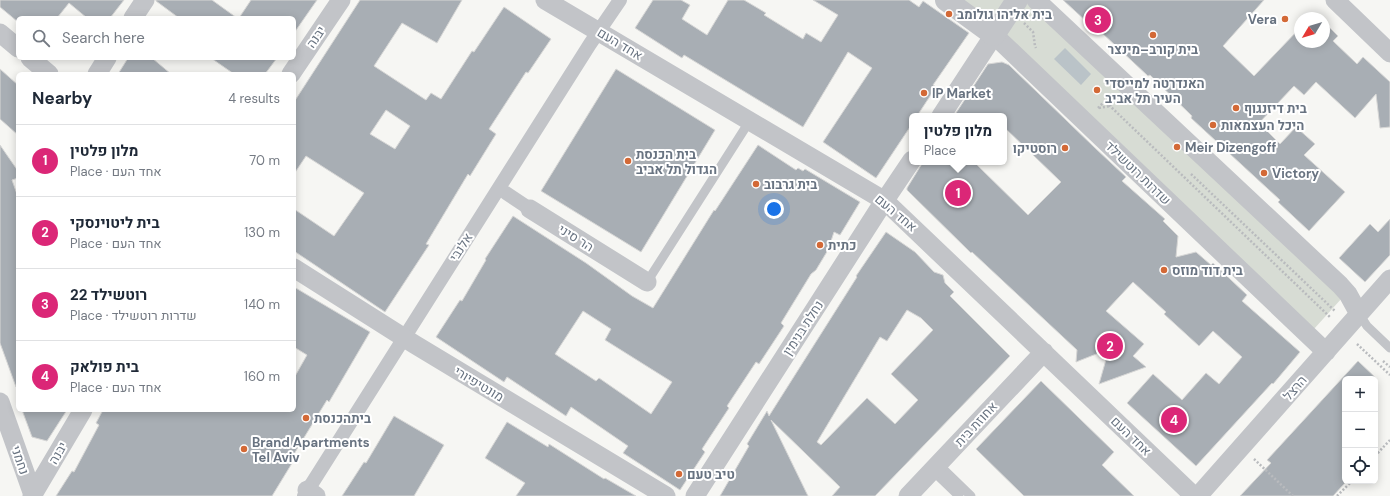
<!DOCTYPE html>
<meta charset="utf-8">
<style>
body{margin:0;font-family:"DM Sans",Heebo,sans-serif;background:#f6f6f7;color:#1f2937}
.controls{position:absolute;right:12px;bottom:12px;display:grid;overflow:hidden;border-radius:6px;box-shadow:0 2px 10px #0003}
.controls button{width:36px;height:36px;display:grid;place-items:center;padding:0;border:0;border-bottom:1px solid #e0e1e3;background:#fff;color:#1f2937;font:20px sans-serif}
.compass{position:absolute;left:1294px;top:12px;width:36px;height:36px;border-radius:50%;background:#fff;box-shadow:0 2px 10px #0003;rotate:232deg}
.you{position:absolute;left:774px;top:209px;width:14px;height:14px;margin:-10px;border:3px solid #fff;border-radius:50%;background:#1a73e8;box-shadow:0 0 0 6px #1a73e833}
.badge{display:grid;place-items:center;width:26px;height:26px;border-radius:50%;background:#db2777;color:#fff;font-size:13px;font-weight:700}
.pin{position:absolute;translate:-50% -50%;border:2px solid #fff;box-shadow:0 1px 4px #0006}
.popup{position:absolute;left:909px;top:113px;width:98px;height:52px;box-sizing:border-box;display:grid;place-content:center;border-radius:6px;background:#fff;filter:drop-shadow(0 1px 3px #0005);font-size:13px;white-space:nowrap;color:#747a83}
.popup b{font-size:15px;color:#1f2937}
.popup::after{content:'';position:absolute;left:50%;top:100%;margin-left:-8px;border:8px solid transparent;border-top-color:#fff}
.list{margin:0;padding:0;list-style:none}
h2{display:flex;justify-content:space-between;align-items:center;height:52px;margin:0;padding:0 16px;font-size:17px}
h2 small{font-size:13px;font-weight:400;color:#747a83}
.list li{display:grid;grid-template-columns:26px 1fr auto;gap:12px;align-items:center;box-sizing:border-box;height:72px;padding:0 16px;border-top:1px solid #e0e1e3}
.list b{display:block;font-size:15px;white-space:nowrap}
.list p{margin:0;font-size:13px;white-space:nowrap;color:#747a83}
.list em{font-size:13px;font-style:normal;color:#747a83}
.icon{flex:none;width:22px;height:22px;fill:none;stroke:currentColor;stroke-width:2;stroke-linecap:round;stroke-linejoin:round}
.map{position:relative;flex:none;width:1390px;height:496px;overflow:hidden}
.search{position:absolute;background:#fff;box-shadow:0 2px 10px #0003;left:16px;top:16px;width:280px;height:44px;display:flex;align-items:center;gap:10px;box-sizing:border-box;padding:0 14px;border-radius:6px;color:#747a83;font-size:15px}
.panel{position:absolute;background:#fff;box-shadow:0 2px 10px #0003;left:16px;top:72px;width:280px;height:340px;border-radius:6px}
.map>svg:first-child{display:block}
.green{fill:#d7dcd4}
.water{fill:#bac3c8}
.building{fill:#a8aeb4;stroke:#d7d7d6;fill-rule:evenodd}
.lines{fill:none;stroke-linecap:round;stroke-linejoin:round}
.path{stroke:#b9bbbe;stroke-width:2.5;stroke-dasharray:2 2;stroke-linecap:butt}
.service{stroke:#c2c4c8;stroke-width:9}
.pedestrian{stroke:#c2c4c8;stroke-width:14}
.minor{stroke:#c2c4c8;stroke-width:19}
.tertiary{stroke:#c2c4c8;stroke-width:22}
.poi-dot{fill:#d36936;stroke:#fff;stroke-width:1.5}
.labels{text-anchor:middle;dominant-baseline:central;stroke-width:4;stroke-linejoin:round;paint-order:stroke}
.poi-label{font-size:13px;font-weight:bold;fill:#687381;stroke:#fff;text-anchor:start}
.street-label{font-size:13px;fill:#687381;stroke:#fff}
</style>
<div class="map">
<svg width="1390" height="496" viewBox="0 0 1390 496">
<rect width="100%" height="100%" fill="#f6f6f3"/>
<path class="green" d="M960,0H1026L1342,298L1314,329Z"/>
<path class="water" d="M1065,48L1091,74L1081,85L1054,59Z"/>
<path class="building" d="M0,0H124L110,18H87L69,3L57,18H18V22L0,7Z
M156,0H212L237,18H179L156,1Z
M251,0H317L294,33V18H239Z
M360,0H462L437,43L402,23L374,66L426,100L431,93L441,99L472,51L474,52L504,7L551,39L528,73L526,72L489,129L496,134L470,176L468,174L426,244L429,245L385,312L294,251V209L334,236L364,193L306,156L294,174V102ZM386,110L410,126L395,149L370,134Z
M653,0H681L690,5L682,19L707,35L728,0H744L766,13L764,15L803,39L806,33L821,42L838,15L813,0H909L919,7L923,1L969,33L933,85L936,87L917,116H912V124L876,178L823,142L872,68L848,52L803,127L684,55L682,58L635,28Z
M1063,0H1264L1223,46L1254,76L1300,28V42H1324V28L1327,25L1338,36L1333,41L1357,64L1363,57L1390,82V127L1380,128L1376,94L1355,118L1316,82L1304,95L1294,86L1259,123L1280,144L1296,127L1315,144L1304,155L1345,192L1309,231L1278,202L1280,200L1191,118L1192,116L1150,75L1148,76L1101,32L1099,33Z
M128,58H152L171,74H118Z
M211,58H277L265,74H234Z
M1002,62L1009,65L1094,147L1126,177L1122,181L1165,219L1163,221L1178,236L1176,257L1196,252L1211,265L1213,263L1247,295L1242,301L1300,352L1273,384L1272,383L1196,466L1127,403L1153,374L1182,400L1206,373L1219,384L1242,357L1213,331L1199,346L1164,314L1166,312L1133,282L1106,311L1144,344L1133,356L1146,367L1099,384L1109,349L1076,362L1077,350L972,252L971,253L907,190V188L923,162H974L1028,215L1061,182L1004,127V116H954L988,64Z
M0,69L18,85V135L0,119Z
M616,69L715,130L641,252L541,191Z
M0,145L18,171V178L12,180L18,197V387H16L0,343Z
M758,145L796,170L798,168L803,171L805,169L860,202L840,235L834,232L828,250L816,270L811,274L781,323L784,326L759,364L756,362L727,406L729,408L702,449L705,452L680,490L623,453L628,446L571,407L566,416L507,377L504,382L436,337L460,300L462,301L486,260L485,259L513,216L586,263L632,296L653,308L714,210L715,211ZM583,311L611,329L605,340L672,382L651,414L599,378L596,381L555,354Z
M1390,219V255L1365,282L1339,258L1370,224L1378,232Z
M886,232L915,252L934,272L943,275L945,283L954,292L950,296L1010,356L875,496H832L840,487L771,420L808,496H720L749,446L747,444L767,411L769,416L857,277L856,276ZM907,310L921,318L933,330L891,374L918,400L895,424L867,398L821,445L817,442L880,337L887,341Z
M294,287L370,332L329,402L327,400L294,454L297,455L272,496H56L72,471L74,472L99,425L96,423L103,410H294V378L307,355L294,347Z
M1358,361L1377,379H1345V483L1333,496H1240L1271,463L1267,460Z
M1041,381L1114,452L1102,465L1134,496H1024L976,449Z
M22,410H67L47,441L32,437Z
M394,416L444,445L414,496H342L364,462L366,463Z
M507,422L548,447L549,444L604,479L605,478L636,496H516L525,483L485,458Z"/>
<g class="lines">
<path class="path" d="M1024,23L1033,32L1035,46L1036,48
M1113,97L1110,106L1331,318
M1098,108L1111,95
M1099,108L1110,106
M1191,174L1335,311
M1357,344L1390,375
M1383,361L1390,367
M1375,456L1390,440
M1254,459L1293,496
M1337,496L1352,481"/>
<path class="service" d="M647,282L749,122
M1359,314L1367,326L1390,348
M938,464L971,496
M932,470L959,496"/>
<path class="pedestrian" d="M506,193L530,209
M304,496L590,44L620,0"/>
<path class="minor" d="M545,0L885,201L1194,496
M1036,0L1340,285L1348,294L1359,314
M1335,0L1390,53
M133,18L145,0
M0,33L18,48
M30,58L49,74
M97,74L107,58
M291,74L341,0
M941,116L994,35L1326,352
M530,209L647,282
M294,268L414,344L666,496
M0,402L33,495
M307,490L316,496
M32,496L83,410
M695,496L879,209L912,160
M908,496L1044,352
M1198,496L1390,279"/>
<path class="tertiary" d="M946,0L994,35L1017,0"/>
</g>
<g class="poi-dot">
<circle cx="949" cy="14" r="4"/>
<circle cx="1285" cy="19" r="4"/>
<circle cx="1153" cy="35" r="4"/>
<circle cx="1097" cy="90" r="4"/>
<circle cx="924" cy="93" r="4"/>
<circle cx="1236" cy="108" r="4"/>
<circle cx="1213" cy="125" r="4"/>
<circle cx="1177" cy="147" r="4"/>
<circle cx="1065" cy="148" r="4"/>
<circle cx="628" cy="161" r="4"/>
<circle cx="1264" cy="173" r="4"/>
<circle cx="756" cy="184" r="4"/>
<circle cx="820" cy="245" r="4"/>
<circle cx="1164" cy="270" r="4"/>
<circle cx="306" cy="418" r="4"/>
<circle cx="244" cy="449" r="4"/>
<circle cx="679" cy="474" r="4"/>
</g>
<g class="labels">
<g class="poi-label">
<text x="957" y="14">בית אליהו גולומב</text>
<text x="1277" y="19" text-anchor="end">Vera</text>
<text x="1153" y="49" text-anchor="middle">בית קורב–מינצר</text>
<text x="1105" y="83">האנדרטה למייסדי<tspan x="1105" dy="15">העיר תל אביב</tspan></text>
<text x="932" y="93">IP Market</text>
<text x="1244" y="108">בית דיזנגוף</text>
<text x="1221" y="125">היכל העצמאות</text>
<text x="1185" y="147">Meir Dizengoff</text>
<text x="1057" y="148" text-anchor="end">רוסטיקו</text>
<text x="636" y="154">בית הכנסת<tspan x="636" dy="15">הגדול תל אביב</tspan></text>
<text x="1272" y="173">Victory</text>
<text x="764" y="184">בית גרבוב</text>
<text x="828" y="245">כתית</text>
<text x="1172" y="270">בית דוד מוזס</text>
<text x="314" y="418">ביתהכנסת</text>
<text x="252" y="442">Brand Apartments<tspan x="252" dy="15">Tel Aviv</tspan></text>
<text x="687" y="474">טיב טעם</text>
</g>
<g class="street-label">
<text transform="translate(316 37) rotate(-56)">יבנה</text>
<text transform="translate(620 44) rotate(31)">אחד העם</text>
<text transform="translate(1138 173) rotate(44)">שדרות רוטשילד</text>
<text transform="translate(896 213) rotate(40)">אחד העם</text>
<text transform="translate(576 238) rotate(32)">הר סיני</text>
<text transform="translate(461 247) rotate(-57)">אלנבי</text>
<text transform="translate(803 328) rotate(-57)">נחלת בנימין</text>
<text transform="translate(479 384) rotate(31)">מונטיפיורי</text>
<text transform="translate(1295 388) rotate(-49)">הרצל</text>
<text transform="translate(976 424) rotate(-47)">אחוזת בית</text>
<text transform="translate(1131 436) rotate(44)">אחד העם</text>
<text transform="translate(58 453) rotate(-60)">יבנה</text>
<text transform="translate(20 460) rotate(71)">נחמני</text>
</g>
</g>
</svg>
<div class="controls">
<button>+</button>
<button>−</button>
<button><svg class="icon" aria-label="locate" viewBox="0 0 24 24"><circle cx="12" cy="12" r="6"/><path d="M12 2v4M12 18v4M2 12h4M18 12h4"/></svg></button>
</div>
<svg class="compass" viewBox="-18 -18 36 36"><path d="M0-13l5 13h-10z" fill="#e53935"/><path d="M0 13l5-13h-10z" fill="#747a83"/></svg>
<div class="you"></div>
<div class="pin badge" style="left:958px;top:193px">1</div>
<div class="popup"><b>מלון פלטין</b>Place</div>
<div class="pin badge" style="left:1110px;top:346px">2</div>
<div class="pin badge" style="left:1098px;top:20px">3</div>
<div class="pin badge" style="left:1174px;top:420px">4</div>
<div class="search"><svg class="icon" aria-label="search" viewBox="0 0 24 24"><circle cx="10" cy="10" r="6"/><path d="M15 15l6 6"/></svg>Search here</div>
<section class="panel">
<h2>Nearby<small>4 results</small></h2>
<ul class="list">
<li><span class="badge">1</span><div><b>מלון פלטין</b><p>Place · אחד העם</p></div><em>70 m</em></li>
<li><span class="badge">2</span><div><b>בית ליטוינסקי</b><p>Place · אחד העם</p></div><em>130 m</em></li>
<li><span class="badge">3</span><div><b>רוטשילד 22</b><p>Place · שדרות רוטשילד</p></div><em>140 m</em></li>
<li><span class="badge">4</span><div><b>בית פולאק</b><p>Place · אחד העם</p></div><em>160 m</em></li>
</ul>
</section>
</div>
